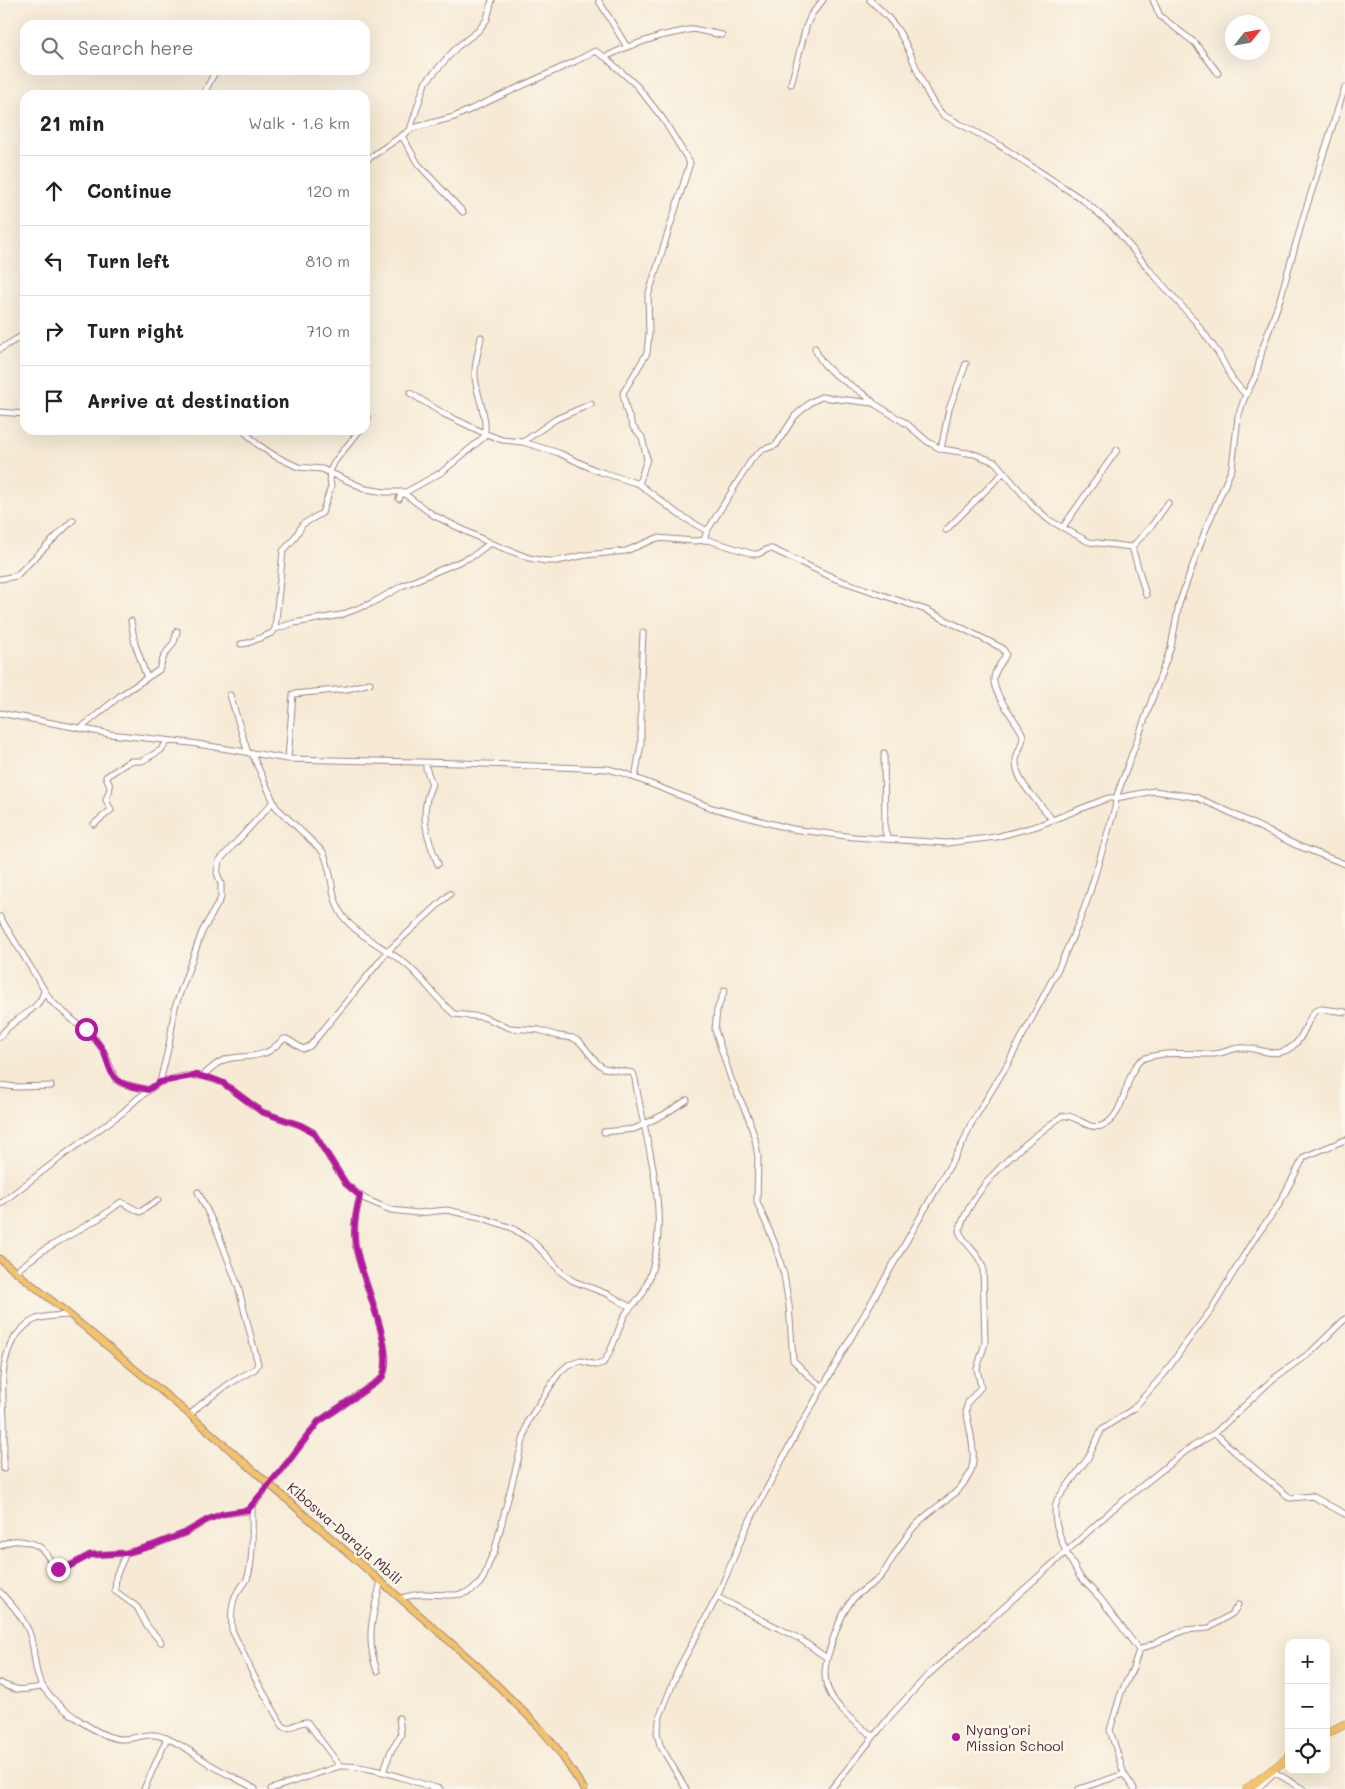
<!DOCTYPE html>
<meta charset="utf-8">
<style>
body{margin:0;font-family:Mali,sans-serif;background:#f2f2f2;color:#222}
.controls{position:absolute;right:15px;bottom:15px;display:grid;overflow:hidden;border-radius:10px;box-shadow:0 5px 20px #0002}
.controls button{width:45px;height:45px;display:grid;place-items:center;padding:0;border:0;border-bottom:1px solid #e0e0e0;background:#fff;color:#222;font:25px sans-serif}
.compass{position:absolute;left:1225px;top:15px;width:45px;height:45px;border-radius:50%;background:#fff;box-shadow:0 5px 20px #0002;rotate:59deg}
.stop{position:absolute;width:15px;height:15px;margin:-11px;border:4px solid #b5179e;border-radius:50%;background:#fff}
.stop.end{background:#b5179e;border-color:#fff;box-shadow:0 1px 5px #0008}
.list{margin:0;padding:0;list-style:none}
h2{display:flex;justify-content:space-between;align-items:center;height:65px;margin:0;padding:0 20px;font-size:21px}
h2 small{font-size:16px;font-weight:400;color:#767676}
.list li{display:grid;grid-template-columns:32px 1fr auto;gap:15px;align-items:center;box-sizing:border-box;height:70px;padding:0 20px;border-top:1px solid #e0e0e0}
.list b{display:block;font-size:19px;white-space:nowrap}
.list em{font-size:16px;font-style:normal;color:#767676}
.icon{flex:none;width:28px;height:28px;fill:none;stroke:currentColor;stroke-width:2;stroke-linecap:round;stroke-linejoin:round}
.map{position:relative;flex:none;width:1345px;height:1789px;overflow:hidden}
.search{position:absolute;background:#fff;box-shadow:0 5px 20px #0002;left:20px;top:20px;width:350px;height:55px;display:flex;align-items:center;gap:12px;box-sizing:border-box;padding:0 18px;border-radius:15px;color:#767676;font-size:19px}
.panel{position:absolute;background:#fff;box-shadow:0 5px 20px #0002;left:20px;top:90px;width:350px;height:345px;border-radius:15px}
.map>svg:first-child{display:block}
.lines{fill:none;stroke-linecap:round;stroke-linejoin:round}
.minor-casing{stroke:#a08480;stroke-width:7}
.major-casing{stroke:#a08480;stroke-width:8}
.highway-casing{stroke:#a08480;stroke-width:9}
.minor{stroke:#fff;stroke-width:5}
.major{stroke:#f4c26a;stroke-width:6}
.highway{stroke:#f4c26a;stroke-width:8}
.route{stroke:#b5179e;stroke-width:6}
.poi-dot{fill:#b5179e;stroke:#fbf7ec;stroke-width:2}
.labels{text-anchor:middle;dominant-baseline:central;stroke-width:5;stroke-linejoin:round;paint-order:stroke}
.street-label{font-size:14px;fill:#4a1f2b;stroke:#fbf7ec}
.poi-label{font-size:14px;fill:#4a1f2b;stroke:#fbf7ec;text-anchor:start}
</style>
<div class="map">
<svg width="1345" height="1789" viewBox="0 0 1345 1789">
<rect width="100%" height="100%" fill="#fbf7ec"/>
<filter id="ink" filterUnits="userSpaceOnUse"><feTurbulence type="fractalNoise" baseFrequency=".02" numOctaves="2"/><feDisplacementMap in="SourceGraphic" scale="10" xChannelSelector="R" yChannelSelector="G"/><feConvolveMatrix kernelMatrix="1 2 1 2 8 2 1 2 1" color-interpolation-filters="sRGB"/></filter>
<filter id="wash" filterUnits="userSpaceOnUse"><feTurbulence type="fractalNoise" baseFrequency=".0096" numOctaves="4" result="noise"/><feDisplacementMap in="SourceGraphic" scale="20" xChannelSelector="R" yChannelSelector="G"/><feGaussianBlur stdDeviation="1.12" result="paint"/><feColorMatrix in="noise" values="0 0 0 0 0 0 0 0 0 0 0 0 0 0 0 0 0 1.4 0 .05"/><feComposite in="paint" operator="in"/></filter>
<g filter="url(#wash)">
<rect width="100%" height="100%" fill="#f6ead5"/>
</g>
<g filter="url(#ink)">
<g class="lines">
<defs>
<path id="minor" d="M870,0C883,12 895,23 903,39C917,64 923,94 943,115L996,143L1083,200L1112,225L1154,275L1195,321L1219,354L1232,379L1246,395
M1153,0L1160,16L1195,43L1218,73
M599,1L627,47
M791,84L806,27L811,15L823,0
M203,95L215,72
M410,130L425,83L457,47L478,31L487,19L492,0
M402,136L418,164L463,212
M365,161L413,128L454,117L576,61L595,51L605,57
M815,348C824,376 854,383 873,402
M0,349L25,334
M410,393L444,414L484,433L502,440L523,442L559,453L595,470L639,484L678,514L707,531
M0,412L25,414
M365,423L368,418
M243,430L257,444L275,456L298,467L322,469L366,489L385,492H402L433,515L490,543L529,558L546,561H557L586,555L626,551L657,538L694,541L708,540L753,554H758L768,549H772L836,579L926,610L1002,648L1006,654C1003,662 994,670 994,678C992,694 1015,718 1022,733C1026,742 1015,753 1016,762C1017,786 1041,802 1052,820
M523,442L556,419L591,404
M941,449L949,409L966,364
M329,473L335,461L360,430
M639,484L647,459L642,437L633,427L626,409L623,393L647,353L649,333L648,296L690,163L663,119L637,86L605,57L627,47L660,36L693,29L722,35
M399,499L402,492H406L442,472L484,437C489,417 476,396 475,376C474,364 479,350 481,337
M1063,527L1117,450
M946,530L1004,472
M704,540L707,531L752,459L762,450L776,445L795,416L811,402L821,397L873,403L907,424L928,442L941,449L974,454L995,462L1033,506L1049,520L1089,542L1132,547L1153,524L1168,503
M1132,547L1146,595
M0,579L16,576L73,520
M131,621L135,644L147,678
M275,629L283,551L293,540L303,524L322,513L331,487L329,473
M241,644L248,643L272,633L275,629L294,623L341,615L372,603L402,586L473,556L490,543
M230,695L248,753
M0,713L110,734L191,743L288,759L461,763L608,769L623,773L712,808L792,829L854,837L947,843L996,837L1037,826L1108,798H1116L1154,791L1195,797L1221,808L1296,845L1345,864
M81,728L121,695L159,670L164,656L174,642L177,631
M884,753L885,831L888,839
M252,754L276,807L323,852C333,872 330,896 342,915C357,936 386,948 406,964C424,979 436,999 454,1014L483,1017L510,1028L539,1030L558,1036L573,1038L580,1042L597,1063L604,1068L633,1073L635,1079C646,1147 676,1224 644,1291C640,1300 630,1306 625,1315C617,1330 614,1349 603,1363L596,1365L581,1361L568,1365L559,1373L528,1421L494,1553C487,1562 487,1576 479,1584C465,1600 442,1594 424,1594C416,1594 409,1596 401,1598
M288,759L293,694L347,689L370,683
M426,762V768L432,784C419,813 426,836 438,864
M635,778L641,744V678L643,633
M94,824L111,810L106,800C109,789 113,790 106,777L107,776L130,761H142L161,750L168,741
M0,917L51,1001L96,1040L104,1052L116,1080L121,1083L148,1090
M725,990L717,1010L715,1030L731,1079L749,1119L755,1139L758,1157L757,1202L775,1244L784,1275L789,1305L793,1360L811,1378L822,1386
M0,1037C12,1017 41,1012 44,990
M203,1076C228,1049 237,1062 265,1053C273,1050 277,1044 284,1039H287L303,1049L310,1046L388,951L450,894
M160,1082L169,1045L175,1007L202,932L221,898V884L217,873L219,861L273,802
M0,1085L16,1087L51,1086
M604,1132L634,1129L663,1115L687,1100
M0,1204L65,1154L122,1113L137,1099L160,1082L185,1076H203L223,1083L262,1112L300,1125L313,1132L346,1184L365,1199L391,1210L418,1213L446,1210L480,1217L512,1228L532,1241L544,1253L561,1272L573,1281L610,1295L630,1307
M16,1271L42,1251L101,1217L121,1202L140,1212L158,1200
M190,1415L200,1405L229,1384L255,1369L258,1364L238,1286L218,1233L198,1192
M1215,1433L1235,1452L1290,1498L1312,1496L1345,1514
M4,1469C3,1452 5,1435 4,1418C2,1389 0,1360 15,1337C20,1331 25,1325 32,1321C43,1315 58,1316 70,1315
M252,1508C252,1527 254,1561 247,1579C245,1584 241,1587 238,1591C231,1601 231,1619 232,1630L254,1676L282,1725L286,1728C293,1728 300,1721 307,1722L340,1766
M0,1546C6,1542 13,1540 20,1541C52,1544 44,1563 61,1570L90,1555L126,1553L151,1546L185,1533L207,1520L222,1514L248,1511L288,1462L318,1422L381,1379C399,1354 358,1273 355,1242C353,1226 356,1211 360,1196
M126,1553L116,1576L115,1591L137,1607L147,1626L161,1642
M0,1592C11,1604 23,1617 29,1632C38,1656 30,1674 50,1696C64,1711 100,1738 121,1739C139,1740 144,1730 166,1738C182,1744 197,1756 211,1765C226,1774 241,1780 255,1789
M717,1597L800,1639L827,1658
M1139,1650L1185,1630L1209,1628L1233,1613L1238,1605
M377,1671C365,1637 373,1614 381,1581
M0,1683C21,1693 21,1689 43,1687
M873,1736C853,1722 824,1700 825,1672C825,1661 830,1650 833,1639C838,1625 843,1611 853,1599C861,1589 874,1585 882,1575C894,1558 903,1537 919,1522C936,1505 959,1496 970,1473C978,1457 969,1428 966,1410L968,1402L981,1387L977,1369L985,1343L983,1267C979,1253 964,1244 959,1231C974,1183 1023,1144 1062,1116C1075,1113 1086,1130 1101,1126C1128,1118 1124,1065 1145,1058C1167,1051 1190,1054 1213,1054C1222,1054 1230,1049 1239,1048C1257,1046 1275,1061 1293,1046C1304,1038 1306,1021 1315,1011L1322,1009L1345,1012
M1271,1770L1303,1789
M383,1772L391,1751L401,1735L399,1718
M144,1789L167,1738
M271,1789L340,1766C374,1765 408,1781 440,1789
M686,1789L660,1745L657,1733L660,1716L679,1668L717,1597L747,1526L798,1430L964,1141L970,1126L1007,1065L1059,967L1079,922L1088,898L1115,808L1116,798L1171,647L1179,604L1189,576L1205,531L1232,468L1238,417L1244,399L1256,375L1263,347L1280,299L1304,215L1345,87
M831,1789L892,1714L928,1675L1066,1552C1060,1536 1051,1518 1057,1500L1088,1458L1102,1429L1133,1409L1165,1373L1186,1343L1211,1310L1252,1242L1278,1206L1304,1157L1345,1140
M1079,1789L1124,1774
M1134,1789L1124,1774L1110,1730L1121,1693L1133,1668L1139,1650L1100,1598L1080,1577L1066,1552L1113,1509L1187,1450L1215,1433L1273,1379L1311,1352L1345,1319
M1257,1789L1274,1773"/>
<path id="major" d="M0,1259L70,1315L190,1415L480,1668L539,1727L556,1747L584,1789"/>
<path id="highway" d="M1326,1734L1345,1724
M1247,1789L1289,1757"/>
</defs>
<use href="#minor" class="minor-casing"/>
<use href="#major" class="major-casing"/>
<use href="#highway" class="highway-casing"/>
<use href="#minor" class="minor"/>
<use href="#major" class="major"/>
<use href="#highway" class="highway"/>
</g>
</g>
<g class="lines" filter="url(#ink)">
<path class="route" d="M58,1569H64L90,1555L126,1553L151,1546L185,1533L207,1520L222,1514L248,1510L288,1462L318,1422L381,1379C399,1354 358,1273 355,1242C353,1226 356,1211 360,1196L346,1184L313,1132L300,1125L262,1112L223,1083L213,1079L196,1075L160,1082L148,1090C140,1087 130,1087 122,1083C110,1079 108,1060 103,1050C98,1042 92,1036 86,1029"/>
</g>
<circle class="poi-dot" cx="956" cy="1737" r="5"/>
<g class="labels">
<g class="street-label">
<text transform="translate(345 1533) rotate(41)">Kiboswa-Daraja Mbili</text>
</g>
<g class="poi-label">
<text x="966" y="1729">Nyang'ori<tspan x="966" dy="16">Mission School</tspan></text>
</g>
</g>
</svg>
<div class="controls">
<button>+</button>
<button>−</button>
<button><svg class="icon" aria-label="locate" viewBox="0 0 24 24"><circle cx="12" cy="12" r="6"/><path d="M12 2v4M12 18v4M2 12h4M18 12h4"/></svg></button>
</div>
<svg class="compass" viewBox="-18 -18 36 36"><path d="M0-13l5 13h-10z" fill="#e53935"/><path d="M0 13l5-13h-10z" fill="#767676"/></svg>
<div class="stop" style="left:86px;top:1029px"></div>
<div class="stop end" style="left:58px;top:1569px"></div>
<div class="search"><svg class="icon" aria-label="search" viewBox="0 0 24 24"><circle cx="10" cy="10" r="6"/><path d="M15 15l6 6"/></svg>Search here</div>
<section class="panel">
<h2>21 min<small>Walk · 1.6 km</small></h2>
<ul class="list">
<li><svg class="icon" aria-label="ahead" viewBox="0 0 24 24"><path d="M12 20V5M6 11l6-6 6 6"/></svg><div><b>Continue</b></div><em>120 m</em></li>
<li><svg class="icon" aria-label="left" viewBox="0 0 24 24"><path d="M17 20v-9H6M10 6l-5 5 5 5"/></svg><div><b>Turn left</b></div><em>810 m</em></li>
<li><svg class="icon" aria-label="right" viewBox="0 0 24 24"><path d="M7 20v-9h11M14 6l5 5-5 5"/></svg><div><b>Turn right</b></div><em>710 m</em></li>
<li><svg class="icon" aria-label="arrive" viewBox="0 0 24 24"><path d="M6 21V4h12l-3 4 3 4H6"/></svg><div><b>Arrive at destination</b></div></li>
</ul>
</section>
</div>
